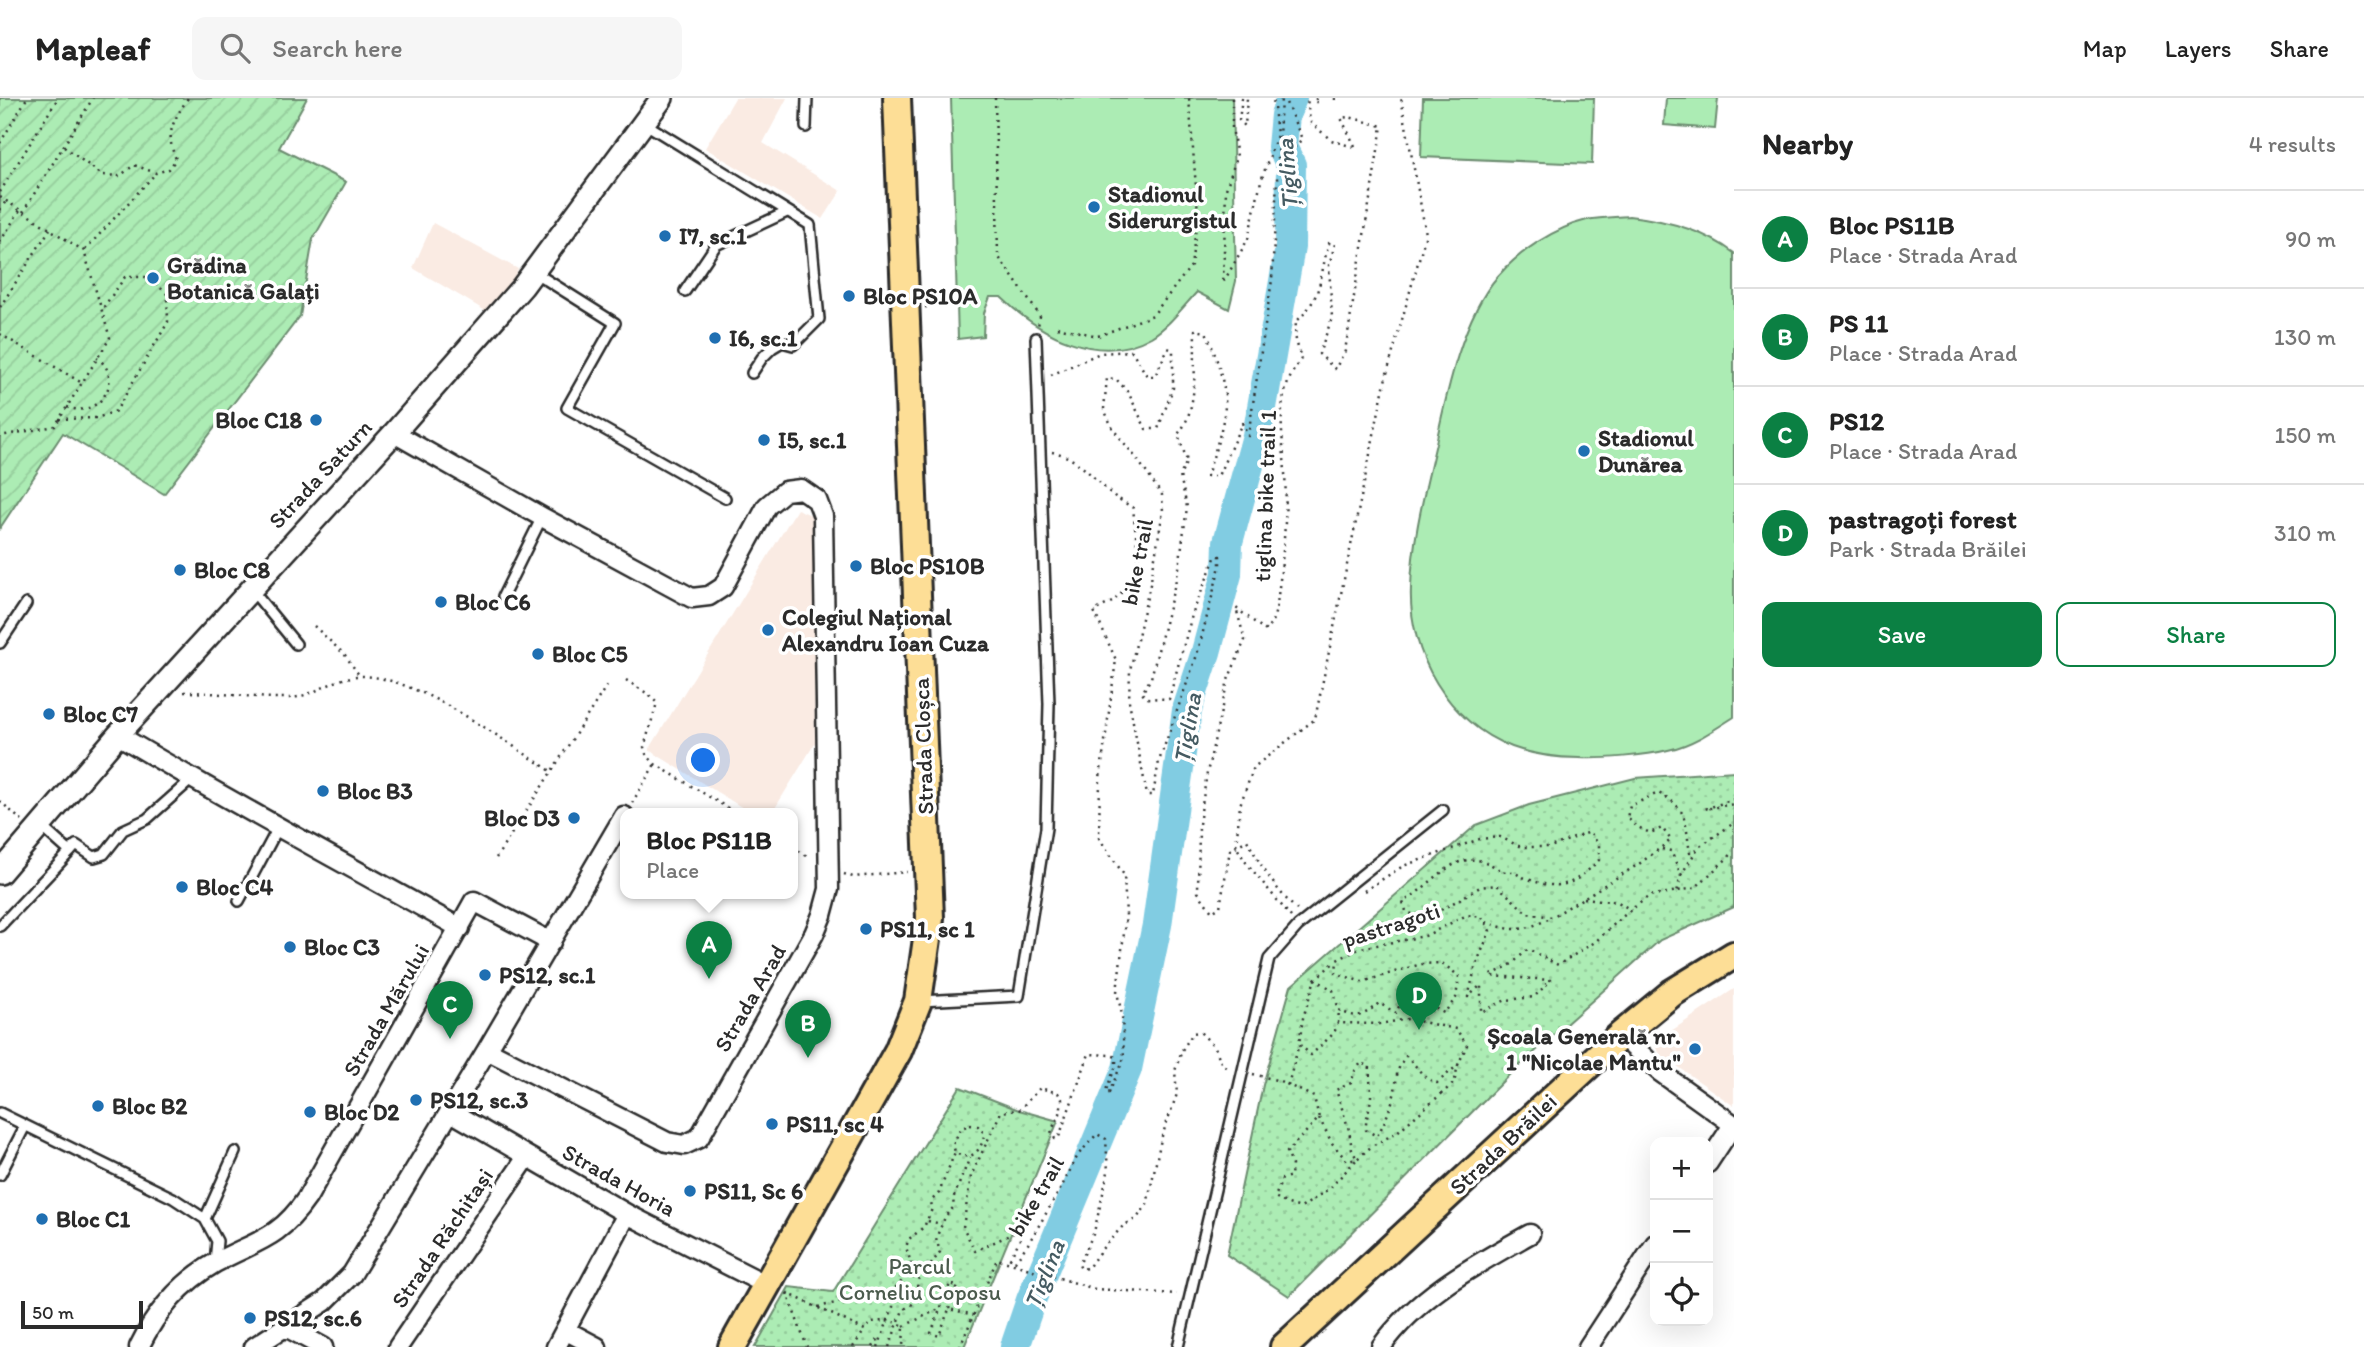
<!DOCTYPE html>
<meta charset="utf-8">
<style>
body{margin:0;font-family:Itim,sans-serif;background:#f6f6f6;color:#222}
.controls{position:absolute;right:21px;bottom:21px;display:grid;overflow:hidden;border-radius:14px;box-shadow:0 7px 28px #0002}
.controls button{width:63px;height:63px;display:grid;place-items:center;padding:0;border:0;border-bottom:2px solid #e0e0e0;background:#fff;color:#222;font:35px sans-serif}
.scale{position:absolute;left:21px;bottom:18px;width:122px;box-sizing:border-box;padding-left:7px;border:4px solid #2b2b2b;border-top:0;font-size:19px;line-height:24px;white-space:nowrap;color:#2b2b2b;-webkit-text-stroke:5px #fff;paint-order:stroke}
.you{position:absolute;left:704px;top:663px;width:24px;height:24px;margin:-18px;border:5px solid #fff;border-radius:50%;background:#1a73e8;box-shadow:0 0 0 10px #1a73e833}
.badge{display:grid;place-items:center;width:46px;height:46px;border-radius:50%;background:#0b8043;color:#fff;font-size:23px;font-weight:700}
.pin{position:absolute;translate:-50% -58px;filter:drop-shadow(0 2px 4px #0008)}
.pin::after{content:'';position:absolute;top:37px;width:24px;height:21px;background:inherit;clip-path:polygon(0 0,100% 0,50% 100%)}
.popup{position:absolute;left:620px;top:710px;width:178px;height:91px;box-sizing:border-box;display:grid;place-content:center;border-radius:14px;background:#fff;filter:drop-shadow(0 2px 5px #0005);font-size:23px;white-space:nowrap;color:#767676}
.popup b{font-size:26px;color:#222}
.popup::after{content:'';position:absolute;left:50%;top:100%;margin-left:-14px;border:14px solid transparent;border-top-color:#fff}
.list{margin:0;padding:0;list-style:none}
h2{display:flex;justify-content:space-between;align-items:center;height:91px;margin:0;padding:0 28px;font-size:30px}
h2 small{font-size:23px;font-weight:400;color:#767676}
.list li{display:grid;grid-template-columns:46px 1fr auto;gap:21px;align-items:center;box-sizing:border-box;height:98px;padding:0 28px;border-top:2px solid #e0e0e0}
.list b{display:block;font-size:26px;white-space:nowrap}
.list p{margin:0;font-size:23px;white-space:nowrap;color:#767676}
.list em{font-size:23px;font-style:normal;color:#767676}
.actions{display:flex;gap:14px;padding:21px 28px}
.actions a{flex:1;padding:16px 0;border:2px solid #0b8043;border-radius:14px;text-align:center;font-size:24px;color:#0b8043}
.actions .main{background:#0b8043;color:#fff}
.icon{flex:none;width:38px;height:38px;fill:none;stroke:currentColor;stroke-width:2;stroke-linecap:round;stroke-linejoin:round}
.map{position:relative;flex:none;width:1734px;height:1249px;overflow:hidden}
header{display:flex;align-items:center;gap:42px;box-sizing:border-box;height:98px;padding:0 35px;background:#fff;border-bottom:2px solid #e0e0e0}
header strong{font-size:33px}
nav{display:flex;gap:38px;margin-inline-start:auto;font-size:24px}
.search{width:490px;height:63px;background:#f6f6f6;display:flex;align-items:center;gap:18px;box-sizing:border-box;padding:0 24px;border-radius:14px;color:#767676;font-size:26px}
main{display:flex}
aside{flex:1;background:#fff}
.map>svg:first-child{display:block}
.built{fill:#faebe3}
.grass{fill:#acecb4;stroke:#6c8c70;stroke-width:2}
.park{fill:url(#park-dots);stroke:#6c8c70;stroke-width:2}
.garden{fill:url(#garden-furrows);stroke:#6c8c70;stroke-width:2}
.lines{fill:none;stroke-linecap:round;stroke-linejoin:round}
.river{stroke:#81cce2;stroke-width:30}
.service-casing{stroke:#2b2b2b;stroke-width:14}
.minor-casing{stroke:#2b2b2b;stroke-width:23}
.tertiary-casing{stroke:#2b2b2b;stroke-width:26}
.primary-casing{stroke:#2b2b2b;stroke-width:32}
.path{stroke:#2b2b2b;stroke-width:2.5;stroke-dasharray:2 5;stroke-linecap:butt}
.service{stroke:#fff;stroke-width:9}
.minor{stroke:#fff;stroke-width:18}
.tertiary{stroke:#fff;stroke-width:21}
.primary{stroke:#fdde96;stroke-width:26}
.poi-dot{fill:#1f6fb2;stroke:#fff;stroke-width:2.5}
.labels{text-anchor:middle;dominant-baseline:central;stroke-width:7;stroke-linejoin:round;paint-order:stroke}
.poi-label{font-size:23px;font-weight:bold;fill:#2b2b2b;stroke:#fff;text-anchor:start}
.street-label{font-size:23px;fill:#2b2b2b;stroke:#fff}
.park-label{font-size:23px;fill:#4b5b4d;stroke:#fff}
.water-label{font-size:24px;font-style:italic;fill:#455b62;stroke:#fff}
</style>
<header>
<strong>Mapleaf</strong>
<div class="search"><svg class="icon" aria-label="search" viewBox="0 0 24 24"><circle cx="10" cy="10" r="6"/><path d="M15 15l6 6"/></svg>Search here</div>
<nav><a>Map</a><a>Layers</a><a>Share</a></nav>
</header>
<main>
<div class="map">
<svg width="1734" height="1249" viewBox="0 0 1734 1249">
<defs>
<pattern id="park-dots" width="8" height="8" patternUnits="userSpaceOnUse" patternTransform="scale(1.75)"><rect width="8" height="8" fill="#acecb4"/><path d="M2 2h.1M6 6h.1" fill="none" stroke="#94cb9b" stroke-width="1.8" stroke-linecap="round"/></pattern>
<pattern id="garden-furrows" width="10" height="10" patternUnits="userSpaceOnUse" patternTransform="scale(1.75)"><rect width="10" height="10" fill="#acecb4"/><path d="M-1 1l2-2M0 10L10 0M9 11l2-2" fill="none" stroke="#94cb9b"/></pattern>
</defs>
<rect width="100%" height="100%" fill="#fff"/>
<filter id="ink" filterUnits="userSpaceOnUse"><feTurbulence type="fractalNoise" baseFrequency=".0143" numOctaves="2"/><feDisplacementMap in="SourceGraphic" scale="14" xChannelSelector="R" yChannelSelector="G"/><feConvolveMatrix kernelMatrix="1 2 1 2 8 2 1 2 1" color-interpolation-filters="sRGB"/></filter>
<g filter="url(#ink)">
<path class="built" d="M735,0H787L763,45L841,93L823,121L705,50Z
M433,125L518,171L494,218L413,170Z
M797,411L813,418L815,645L772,715H751L649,652Z
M1734,891V1008L1660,956L1653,945Z"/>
<path class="grass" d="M951,0H1232L1236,183L1229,211L1197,194C1183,209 1169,228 1151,239C1098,269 1039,236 1001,199H990L984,215L983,238L958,241Z
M1423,0H1594L1592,66L1421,59Z
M1666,0H1718L1715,31L1664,27Z
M1629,118C1665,122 1704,132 1734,155V619C1714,632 1692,647 1668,652C1645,658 1603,661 1579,660C1556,660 1534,657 1512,649C1449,626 1408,555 1411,490C1412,441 1425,393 1436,345C1447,293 1463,218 1498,178C1520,153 1554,130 1587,122C1600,119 1615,119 1629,118Z"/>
<path class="park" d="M1734,673V809L1660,842L1510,976L1289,1198L1227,1157L1263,987L1291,888L1476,727L1529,707L1635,680Z
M960,989L1019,1012L1058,1023L964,1249H755L789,1189L833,1194Z"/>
<path class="garden" d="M0,0H307L279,50L346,84L313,141L300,218L164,396L63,335L0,430Z"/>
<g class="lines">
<path class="river" d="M1015,1249L1031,1202L1127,971L1157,827L1187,612L1206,554L1227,476L1228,444L1257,338L1290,149L1291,67L1282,49L1285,17L1292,0"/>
<defs>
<path id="service" d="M644,25L810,127L819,221L793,247L782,244L772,250L762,260L752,275
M806,29L807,0
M534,174L615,225L567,310L725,400
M685,193L716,147L787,114
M251,491L296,546
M503,498L542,419
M0,545L26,506
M70,754L76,747L94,759L104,756L123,732L147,721L192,681
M239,803L279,728
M0,828L70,754L42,729
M920,903L1019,898L1046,730L1049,606L1036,240
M0,1015L173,1100L205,1121L217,1143L215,1164
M0,1077L25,1028
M205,1121L235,1054
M1178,1249L1269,861L1298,828L1443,712"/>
<path id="minor" d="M394,335L542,419L692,500L709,498L723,489L767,408L785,393L801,391L817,402L823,418L829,791L822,817L814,836L699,1040L684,1047L667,1044L487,952
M118,637C230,704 346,766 460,830
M1621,937L1660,974L1734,1027
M451,1014L627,1116L767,1187
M1708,1065L1733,1027
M286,1229L323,1249
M565,1232L597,1249
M139,1249C156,1214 182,1184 215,1165C257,1142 278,1142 307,1100L474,803L551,844
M254,1249L324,1204L352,1176L487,952L624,718
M398,1249L527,1059
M556,1249L627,1116
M1381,1249C1418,1197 1475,1167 1530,1136
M1588,1249L1655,1146"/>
<path id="tertiary" d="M0,775L118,637L394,335L523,188L662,0"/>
<path id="primary" d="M732,1249L898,953L918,903L930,820L897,0
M1284,1249L1621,937L1672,895L1734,857"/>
</defs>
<use href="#service" class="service-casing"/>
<use href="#minor" class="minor-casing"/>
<use href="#tertiary" class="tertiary-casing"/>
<use href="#primary" class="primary-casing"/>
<path class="path" d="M995,0L998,158L1040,218L1038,228
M1232,0V30L1237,58L1226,91L1223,185L1248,141L1261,83L1277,37L1273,0
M1242,0L1239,22L1245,28L1247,0
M1316,0V6L1318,0
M1335,0V2L1336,0
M0,45L27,0
M64,49L102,77L120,78L134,67L156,75L169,71L176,61C164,35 174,22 188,0
M1280,65L1302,41L1284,0
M0,94L58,0
M0,99L84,153L110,240L55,328L0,338
M0,112L6,103
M23,114L93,0
M0,144L20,112
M85,152L156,75
M0,209L50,131
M925,209H928V198
M1057,229L1098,238L1153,217L1191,168L1198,115L1189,0
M0,236L82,285
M1051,277L1100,255L1132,253L1147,278H1155L1168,250L1173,252V290L1158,331H1146L1128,294L1116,281L1107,280L1104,311L1113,331L1137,361L1162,397L1163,413L1151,482L1130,572L1129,603L1147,697H1153L1159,663L1197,557L1220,468V458L1215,460L1192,517L1169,601L1146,600L1142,595L1151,580L1179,470L1187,409L1180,378L1187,363L1178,336C1199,313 1194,262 1195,232L1206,234C1215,254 1222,276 1225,297C1227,321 1214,355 1207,378H1218L1242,325L1248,338L1272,182L1281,0
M67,309C99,322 126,280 97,260
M59,321L97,320L116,313L168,224L167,196L149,179H125L103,210
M1052,354C1078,358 1094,382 1114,398C1120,402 1127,406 1133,410L1139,465L1126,489L1114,503L1094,513L1116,562L1100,680L1099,740L1124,777L1126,818L1117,894L1122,917L1124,960L1109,995L1106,992L1116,968V959L1110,957L1089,956L1059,1039L1055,1041L1051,1033L1060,1016L1062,1001L1058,995L1040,990L1019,1012L1001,1014L971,1078L963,1129L975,1153L1018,1133L1020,1141L1010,1161L1015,1163L1028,1146L1061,1090L1078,1057L1097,1036L1106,1041L1108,1074L1094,1134L1079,1167L1081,1171L1088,1170L1100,1153L1123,1128L1137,1120L1147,1107L1161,1041L1177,996L1175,973L1182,952L1193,935L1200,934L1215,949L1222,967L1230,970
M314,528L345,557L359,577
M626,582L648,596L657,605L644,649L646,656L655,666L736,715
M184,594C220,594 255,601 291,600C315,598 338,577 362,578C418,579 504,643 551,673
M1734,701L1705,711L1734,706
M0,703L22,723
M632,705L655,666
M793,749L810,760
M1662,751L1671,753L1681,777L1677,794
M496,760L609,584
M844,776L853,779L907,774
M1681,777L1698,750
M1364,793L1403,768L1480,741L1500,739L1521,749H1550L1590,734L1599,747V762C1575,786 1562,794 1528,781C1515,777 1517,772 1502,774C1460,740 1437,785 1403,804L1406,813L1424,822L1480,789L1497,787L1527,815L1552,819L1639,766L1671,742L1662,730L1650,735L1634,727L1627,719L1630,708L1658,695C1689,709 1685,725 1690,755L1734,725
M1584,800L1618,804L1631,812
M1297,812C1275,791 1261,768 1247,742L1230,752L1220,809L1212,814L1198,794L1199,726L1207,675L1228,582L1245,542L1236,510L1266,533C1278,518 1277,501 1280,482C1284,447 1287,411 1285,375C1283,331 1273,300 1301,261L1295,238L1296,224C1324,198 1319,178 1329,145L1335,146L1329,167L1332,220L1319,256L1335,271L1345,253L1382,28L1349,19L1341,20L1356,50L1331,42L1310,24L1307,0
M1291,819L1245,763L1236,748L1240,707L1254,669L1315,621L1386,279L1426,136L1401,0
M1486,824C1515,835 1525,833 1552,819
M1315,881L1336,863
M1338,925L1339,912
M1253,976L1280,983L1314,999L1319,1020L1287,1054L1292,1067L1291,1078L1282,1081L1275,1099L1285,1105L1301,1110L1330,1090L1357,1061L1352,1052L1349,1032L1336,992L1351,985L1355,973L1361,965L1370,968C1369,978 1371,987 1371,997C1371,1009 1365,1020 1366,1032L1377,1038C1384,1026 1389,1014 1393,1001C1398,984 1394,972 1406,958C1418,968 1421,980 1437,985L1458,967L1467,947L1456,931L1408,921L1379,926L1338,925L1334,935L1311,957L1299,946L1303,920L1315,881L1333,892L1339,912C1358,922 1363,918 1379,905L1396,915L1407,891C1426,897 1428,908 1444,915L1456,900L1459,878L1442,865L1421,866L1362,884L1336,875L1337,862L1361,850L1425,838L1467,817L1482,819L1490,833L1476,867L1468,899L1481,887V914L1506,902L1534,899L1551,882L1490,878L1512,866L1528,851L1558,867L1595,844L1622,819L1649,798L1695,790L1734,754
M1288,987L1299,946
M1319,1020L1332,1045L1347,1063L1357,1061L1372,1048L1396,1035L1454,985L1458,967
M970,1027L978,1028L984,1035C983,1051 971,1066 955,1054L953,1046L961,1030Z
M928,1123L942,1126
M907,1175L920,1178
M787,1195L865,1232L871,1224C883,1223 893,1222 904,1228L903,1249
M787,1195L807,1249
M818,1209L893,1192
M949,1211L958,1188L950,1186L931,1235L939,1238L949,1211L974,1217
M904,1228L939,1211
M853,1249L865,1232
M873,1249L879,1240
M878,1249L893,1209V1192L906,1179L911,1165L906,1149L909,1141L924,1129L932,1111L931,1103L939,1095L955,1054
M889,1249L903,1212L914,1205L918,1197L917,1184L923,1171L930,1168L940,1154L936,1140L946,1117L954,1109L953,1101L970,1059
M960,1249L997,1161L1095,1191L1177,1196"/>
<use href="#service" class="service"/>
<use href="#minor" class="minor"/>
<use href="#tertiary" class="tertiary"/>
<use href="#primary" class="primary"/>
</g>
</g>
<g class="poi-dot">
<circle cx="1094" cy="109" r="7"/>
<circle cx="665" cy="138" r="7"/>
<circle cx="153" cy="180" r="7"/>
<circle cx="849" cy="198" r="7"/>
<circle cx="715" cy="240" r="7"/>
<circle cx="316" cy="322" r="7"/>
<circle cx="764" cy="342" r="7"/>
<circle cx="1584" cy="353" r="7"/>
<circle cx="856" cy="468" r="7"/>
<circle cx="180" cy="472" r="7"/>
<circle cx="441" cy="504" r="7"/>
<circle cx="768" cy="532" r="7"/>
<circle cx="538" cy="556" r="7"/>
<circle cx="49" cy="616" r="7"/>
<circle cx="323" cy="693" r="7"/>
<circle cx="574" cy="720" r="7"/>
<circle cx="182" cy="789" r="7"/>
<circle cx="866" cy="831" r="7"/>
<circle cx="290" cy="849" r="7"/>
<circle cx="485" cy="877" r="7"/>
<circle cx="1695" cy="951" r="7"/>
<circle cx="416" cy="1002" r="7"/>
<circle cx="98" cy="1008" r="7"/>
<circle cx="310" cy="1014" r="7"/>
<circle cx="772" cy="1026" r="7"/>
<circle cx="690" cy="1093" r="7"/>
<circle cx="42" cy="1121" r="7"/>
<circle cx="250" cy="1220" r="7"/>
</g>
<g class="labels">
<g class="poi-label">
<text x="1108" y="96">Stadionul<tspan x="1108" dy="26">Siderurgistul</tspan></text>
<text x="679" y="138">I7, sc.1</text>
<text x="167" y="167">Grădina<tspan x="167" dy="26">Botanică Galați</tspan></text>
<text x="863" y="198">Bloc PS10A</text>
<text x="729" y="240">I6, sc.1</text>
<text x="302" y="322" text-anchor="end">Bloc C18</text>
<text x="1598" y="340">Stadionul<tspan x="1598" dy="26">Dunărea</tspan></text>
<text x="778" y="342">I5, sc.1</text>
<text x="870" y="468">Bloc PS10B</text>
<text x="194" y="472">Bloc C8</text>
<text x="455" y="504">Bloc C6</text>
<text x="782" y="519">Colegiul Național<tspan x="782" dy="26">Alexandru Ioan Cuza</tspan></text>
<text x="552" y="556">Bloc C5</text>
<text x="63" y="616">Bloc C7</text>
<text x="337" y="693">Bloc B3</text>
<text x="560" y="720" text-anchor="end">Bloc D3</text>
<text x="196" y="789">Bloc C4</text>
<text x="880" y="831">PS11, sc 1</text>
<text x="304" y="849">Bloc C3</text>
<text x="499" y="877">PS12, sc.1</text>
<text x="1681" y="938" text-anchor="end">Școala Generală nr.<tspan x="1681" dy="26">1 "Nicolae Mantu"</tspan></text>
<text x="430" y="1002">PS12, sc.3</text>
<text x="112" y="1008">Bloc B2</text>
<text x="324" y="1014">Bloc D2</text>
<text x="786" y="1026">PS11, sc 4</text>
<text x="704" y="1093">PS11, Sc 6</text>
<text x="56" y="1121">Bloc C1</text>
<text x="264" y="1220">PS12, sc.6</text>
</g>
<g class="street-label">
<text transform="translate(320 376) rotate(-47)">Strada Saturn</text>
<text transform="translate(1265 398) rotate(-88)">tiglina bike trail 1</text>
<text transform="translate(1137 464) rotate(-79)">bike trail</text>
<text transform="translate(923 648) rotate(-92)">Strada Cloșca</text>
<text transform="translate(1391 827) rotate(-18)">pastragoti</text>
<text transform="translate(750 900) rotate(-60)">Strada Arad</text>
<text transform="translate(386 912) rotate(-60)">Strada Mărului</text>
<text transform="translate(1503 1046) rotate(-43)">Strada Brăilei</text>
<text transform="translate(619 1082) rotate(29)">Strada Horia</text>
<text transform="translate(1036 1098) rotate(-60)">bike trail</text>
<text transform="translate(442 1140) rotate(-56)">Strada Răchitași</text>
</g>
<g class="park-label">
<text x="920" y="1168">Parcul<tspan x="920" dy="26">Corneliu Coposu</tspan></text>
</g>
<g class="water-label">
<text transform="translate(1287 76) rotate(-94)">Țiglina</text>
<text transform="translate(1187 630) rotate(-80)">Țiglina</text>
<text transform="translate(1044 1176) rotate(-68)">Țiglina</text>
</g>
</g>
</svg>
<div class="controls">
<button>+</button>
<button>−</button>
<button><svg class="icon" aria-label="locate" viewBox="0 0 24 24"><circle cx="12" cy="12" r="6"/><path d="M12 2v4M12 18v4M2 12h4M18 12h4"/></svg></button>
</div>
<div class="scale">50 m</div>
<div class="you"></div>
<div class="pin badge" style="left:709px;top:881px">A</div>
<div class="popup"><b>Bloc PS11B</b>Place</div>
<div class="pin badge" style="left:808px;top:960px">B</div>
<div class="pin badge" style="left:450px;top:941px">C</div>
<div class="pin badge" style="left:1419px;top:932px">D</div>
</div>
<aside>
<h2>Nearby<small>4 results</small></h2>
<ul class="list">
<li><span class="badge">A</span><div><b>Bloc PS11B</b><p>Place · Strada Arad</p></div><em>90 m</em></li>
<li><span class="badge">B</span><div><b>PS 11</b><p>Place · Strada Arad</p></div><em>130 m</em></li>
<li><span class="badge">C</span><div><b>PS12</b><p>Place · Strada Arad</p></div><em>150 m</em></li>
<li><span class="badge">D</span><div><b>pastragoți forest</b><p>Park · Strada Brăilei</p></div><em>310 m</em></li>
</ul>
<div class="actions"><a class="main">Save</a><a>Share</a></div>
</aside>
</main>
